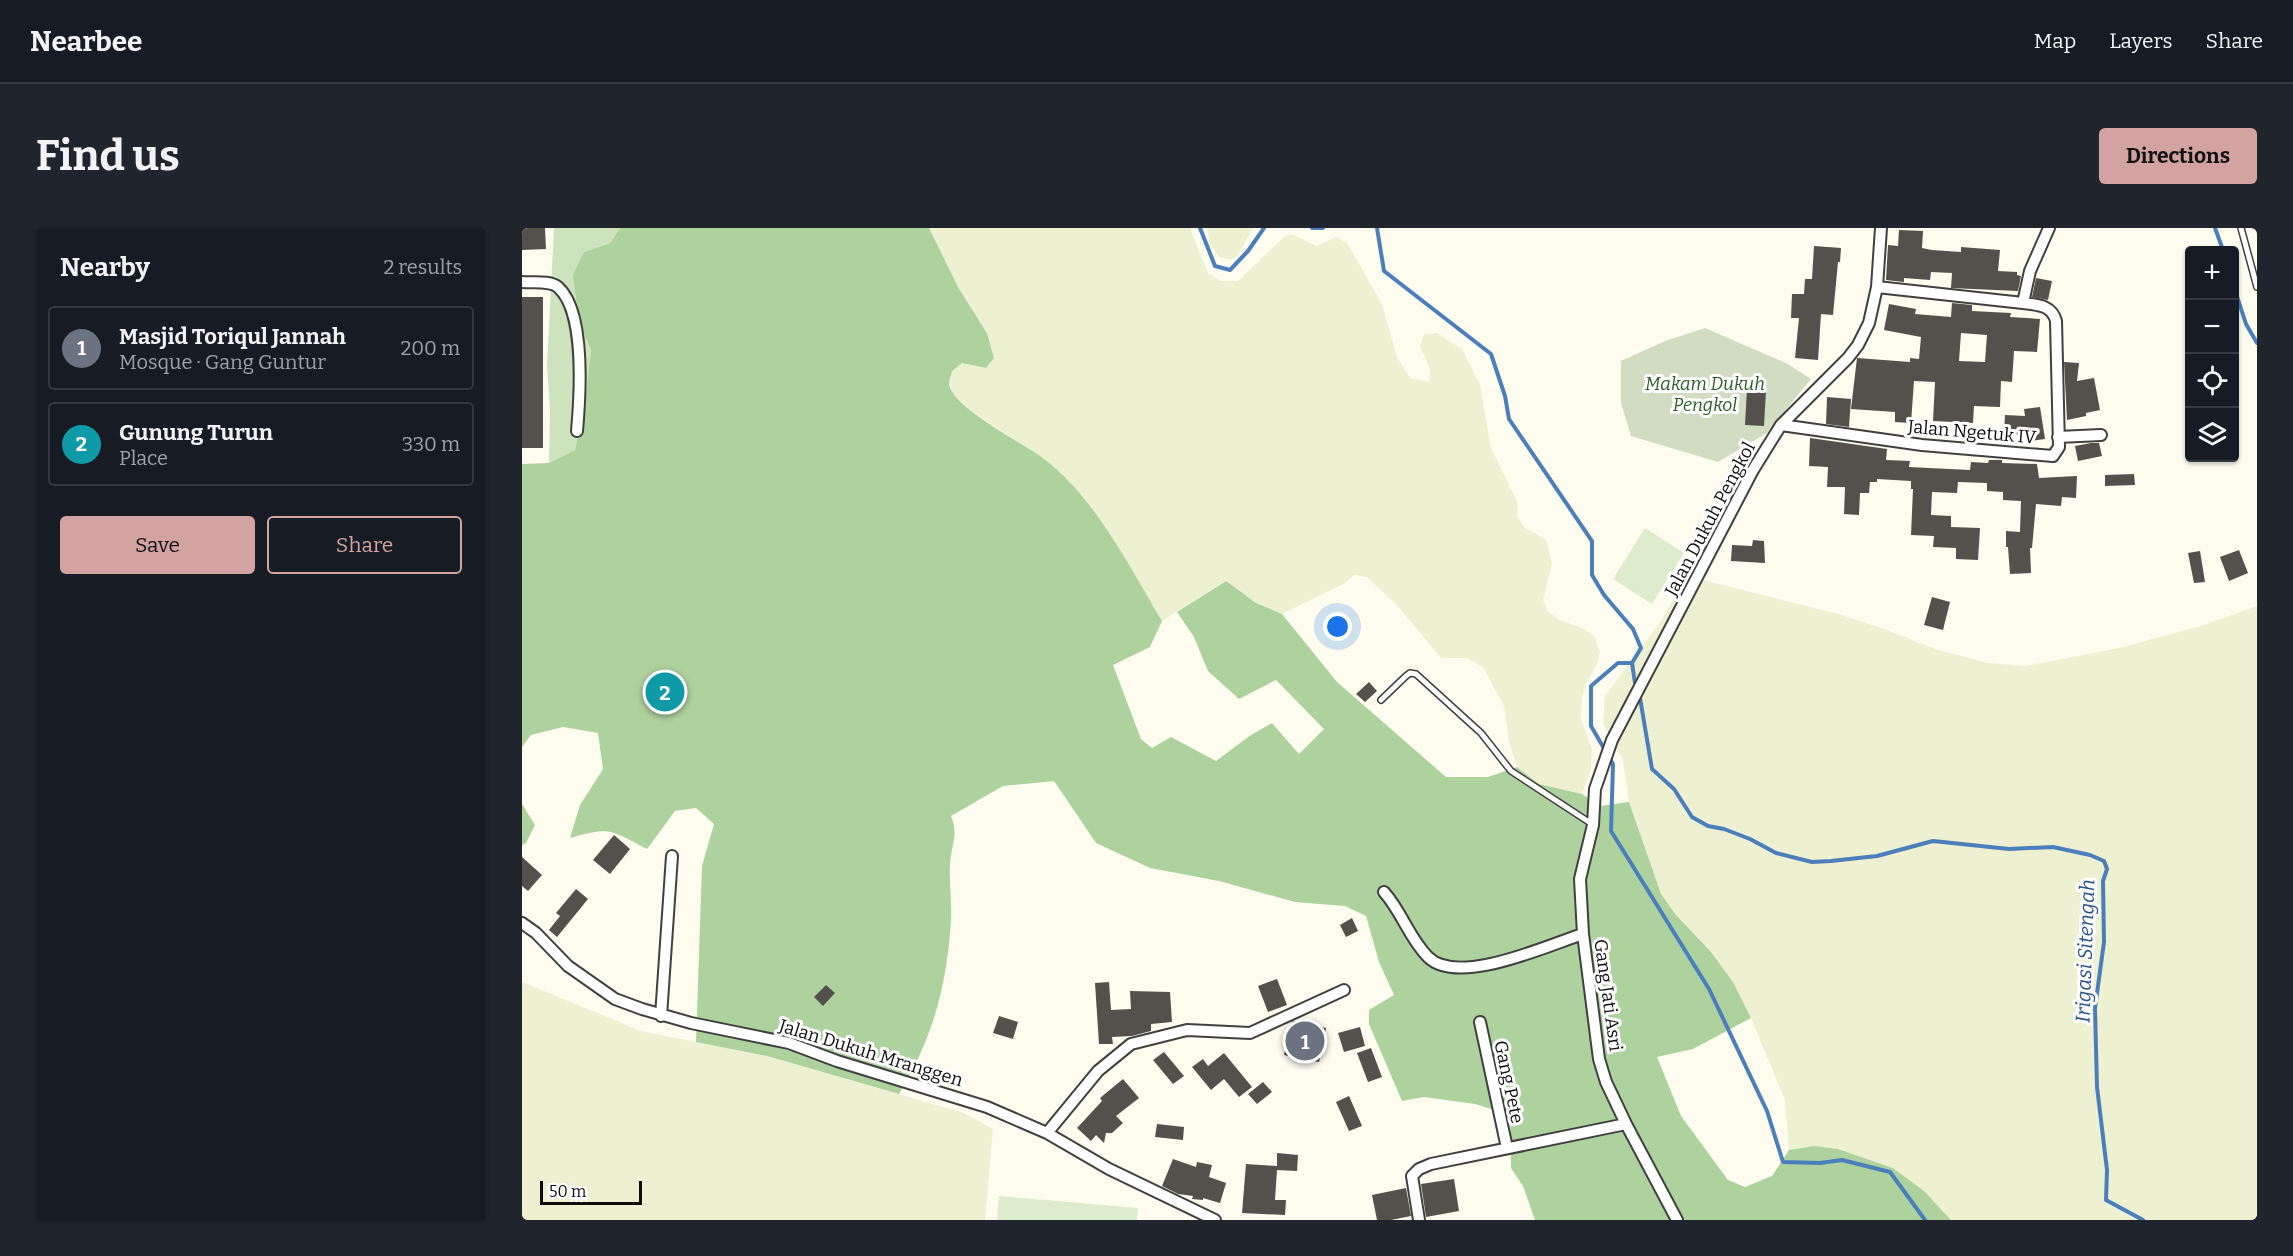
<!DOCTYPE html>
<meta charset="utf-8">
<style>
body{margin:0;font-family:Bitter,serif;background:#20242c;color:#f1f3f6}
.controls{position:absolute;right:18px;top:18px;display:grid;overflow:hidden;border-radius:6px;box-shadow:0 2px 4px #0004}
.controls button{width:54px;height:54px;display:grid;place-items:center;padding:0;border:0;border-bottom:2px solid #363941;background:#171b24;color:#f1f3f6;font:30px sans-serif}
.scale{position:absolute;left:18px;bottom:15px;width:102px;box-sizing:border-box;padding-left:6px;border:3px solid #0d0d0d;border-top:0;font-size:16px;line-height:21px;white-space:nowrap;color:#0d0d0d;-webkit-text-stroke:4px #fff;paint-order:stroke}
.you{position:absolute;left:816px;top:399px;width:21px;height:21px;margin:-15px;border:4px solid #fff;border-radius:50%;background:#1a73e8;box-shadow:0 0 0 9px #1a73e833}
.badge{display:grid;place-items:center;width:39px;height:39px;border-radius:50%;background:#d2a3a0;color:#fff;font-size:20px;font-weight:700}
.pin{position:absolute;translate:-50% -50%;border:3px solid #fff;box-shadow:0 2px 6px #0006}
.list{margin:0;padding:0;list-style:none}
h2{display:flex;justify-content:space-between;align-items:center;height:78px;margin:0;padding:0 24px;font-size:26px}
h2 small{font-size:20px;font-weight:400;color:#9ea1a6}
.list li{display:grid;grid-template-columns:39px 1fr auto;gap:18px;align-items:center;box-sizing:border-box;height:84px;margin:0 12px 12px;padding:0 12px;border:2px solid #363941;border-radius:6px}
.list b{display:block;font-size:22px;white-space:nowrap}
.list p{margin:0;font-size:20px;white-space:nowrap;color:#9ea1a6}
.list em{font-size:20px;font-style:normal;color:#9ea1a6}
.actions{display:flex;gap:12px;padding:18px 24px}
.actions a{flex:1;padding:14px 0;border:2px solid #d2a3a0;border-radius:6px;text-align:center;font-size:21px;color:#d2a3a0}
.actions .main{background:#d2a3a0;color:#111}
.icon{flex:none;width:33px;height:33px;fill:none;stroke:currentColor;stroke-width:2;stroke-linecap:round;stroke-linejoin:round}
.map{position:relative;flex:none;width:1735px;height:992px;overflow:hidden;border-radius:6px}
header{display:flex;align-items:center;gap:36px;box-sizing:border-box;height:84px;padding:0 30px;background:#171b24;border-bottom:2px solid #363941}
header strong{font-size:28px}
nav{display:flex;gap:33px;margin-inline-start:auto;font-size:21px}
.intro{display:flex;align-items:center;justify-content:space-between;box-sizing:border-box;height:144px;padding:0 36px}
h1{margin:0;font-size:42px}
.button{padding:15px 27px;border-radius:6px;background:#d2a3a0;color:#111;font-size:21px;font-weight:700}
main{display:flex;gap:36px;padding:0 36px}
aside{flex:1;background:#171b24;border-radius:6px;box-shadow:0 2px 4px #0004}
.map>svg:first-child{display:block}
.farmland{fill:#eef0d2}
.green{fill:#cce3bd}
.forest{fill:#aed29e}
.cemetery{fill:#d1dcc3}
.pitch{fill:#ddeccd}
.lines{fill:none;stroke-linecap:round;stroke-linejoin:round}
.stream{stroke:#4b7fbc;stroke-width:4}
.building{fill:#54504b;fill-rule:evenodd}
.lane-casing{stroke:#404040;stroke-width:8}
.street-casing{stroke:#404040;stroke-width:14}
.lane{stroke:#fff;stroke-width:5}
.street{stroke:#fff;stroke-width:10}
.labels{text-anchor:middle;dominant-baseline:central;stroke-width:6;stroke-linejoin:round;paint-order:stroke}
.park-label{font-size:18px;font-style:italic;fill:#2a5c26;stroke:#fff}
.street-label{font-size:18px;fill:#0d0d0d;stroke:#fff}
.water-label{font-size:20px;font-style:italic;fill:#26538f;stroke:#fff}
</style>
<header>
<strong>Nearbee</strong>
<nav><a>Map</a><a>Layers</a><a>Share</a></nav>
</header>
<div class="intro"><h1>Find us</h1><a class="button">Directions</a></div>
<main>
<aside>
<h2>Nearby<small>2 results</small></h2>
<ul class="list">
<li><span class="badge" style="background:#6b7280">1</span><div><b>Masjid Toriqul Jannah</b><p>Mosque · Gang Guntur</p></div><em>200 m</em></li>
<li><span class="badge" style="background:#0f9aa8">2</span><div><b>Gunung Turun</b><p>Place</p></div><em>330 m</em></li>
</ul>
<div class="actions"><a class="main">Save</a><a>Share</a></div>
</aside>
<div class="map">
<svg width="1735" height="992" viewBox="0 0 1735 992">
<rect width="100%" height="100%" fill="#fdfcef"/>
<path class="farmland" d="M407,0H668L686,45L699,53H716L763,8L769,6L795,18L814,9L825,15L860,76L875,129L888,150L907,154L908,141L898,118L902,106L915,105L940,121L958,157L969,220L996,275L995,288L1002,299L1024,312L1030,335L1021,372L1026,384L1038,392L1062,401L1072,408L1078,424L1074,438L1064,456L1060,470L1059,491L1070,521L1069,541L1060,566L1017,556L995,539L987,514L982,478L961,439L945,430H919L875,377L845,349L832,347L823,355L760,386L734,375L703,353L640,393L593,317L567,279L549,258L521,230L450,184L431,167L427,155L429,143L440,135L464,140L472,130L465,105L437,61Z
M685,0H731L716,27L711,31H705L698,29L689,19Z
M1168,344L1185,353L1316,386L1362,401L1413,421L1466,435L1504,438L1597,420L1679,398L1735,378V992H1429L1402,963L1371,940L1316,921L1292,918L1267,922L1263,872L1229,790L1211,754L1189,724L1154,687L1139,666L1107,574L1101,532L1081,495L1083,468L1137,396Z
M0,754L119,803L245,828L442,885L471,901L463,992H0Z"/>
<path class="green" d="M32,0H98L88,15L62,24L57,94L69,122L63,172L53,222L27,235L28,183L25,137Z"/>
<path class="forest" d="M98,0H407L437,61L465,105L472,130L464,140L440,135L430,143C429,147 427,152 427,156C431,181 502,215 522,231C573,269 608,340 640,393L628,419L591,437L619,511L630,520L649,509L694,533L729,507L750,495L777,526L802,501L754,452L717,471L686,443L672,409L655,384L704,353L734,375L760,386L815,454L924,549H966L995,539L1017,556L1060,566L1078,578L1107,574L1139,666L1154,687L1189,724L1211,754L1229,790L1171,821L1135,829L1159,888L1206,952L1223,959L1250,948L1267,922L1292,918L1316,921L1371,940L1402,963L1429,992H1013L1001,958L989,940L988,887L953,876L902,869L880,873L847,796V782L872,767L857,734L844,688L823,678L773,674L697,653L628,640L574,615L532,553L481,558L429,588C437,607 429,617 428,637C427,655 430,674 429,692C425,757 411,810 377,866L245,828L174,814L180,638L192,596L174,580L153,583L125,621C89,602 88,598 48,610L58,577L81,541L76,505L41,499L9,507L0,519V236L27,235L53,222L63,172L69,122L57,94L51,47L62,24L88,15Z
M0,576L13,597L4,615L0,617Z"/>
<path class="cemetery" d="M1183,100L1264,135L1289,151L1245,205L1196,234L1109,208L1099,175V133L1143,113Z"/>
<path class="pitch" d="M1123,300L1162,325L1130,376L1091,351Z
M477,968L616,980L615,992H475Z"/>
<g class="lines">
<path class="stream" d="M678,0L693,38L708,42L726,23L742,0
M790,0H801
M855,0L862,43L969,126L983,168L987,191L1070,313V347L1082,367L1111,401L1119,420L1110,435H1096L1069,458V498L1091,536L1089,603L1187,761L1245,883L1261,934L1298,935L1320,932L1368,944L1403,992
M1693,0L1701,22
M1712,59L1724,96L1735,115
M1110,435L1113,455
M1118,470L1130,541L1152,561L1170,589L1186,598L1202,601L1228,611L1254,625L1290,634L1309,633L1355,628L1411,613L1487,621L1531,619L1568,627L1582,633L1585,641L1581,653L1582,714L1573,780L1575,859L1585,942L1584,972L1621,992"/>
</g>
<path class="building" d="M0,0H23L24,21L0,22Z
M1377,2L1401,3L1400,20L1410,22L1439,24V19L1478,22L1476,43L1495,44V47L1499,48L1496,63L1429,60L1430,45L1409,44L1408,52L1382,50V54L1364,52L1366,17L1376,18Z
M1292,18L1319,20L1318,34H1316L1311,87L1299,86L1296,132L1273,130L1277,90H1269L1270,66H1282L1283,51H1290Z
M1514,50L1530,53L1526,72L1510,69Z
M0,69H21V220H0Z
M1430,75L1450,77V83L1489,85L1488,89L1518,91L1515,124L1492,123L1490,154L1479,153L1478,179L1452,178L1451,195L1411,193L1413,154L1392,153L1389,195L1373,194V184L1329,181L1335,130L1388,134V130L1397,131L1399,109L1362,102L1367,76L1394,81L1393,86L1429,89ZM1439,105L1465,107L1463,134L1437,133Z
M1542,134L1557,135L1555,153L1572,150L1578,182L1564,185V188L1545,192Z
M1225,161L1244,163L1242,198L1223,197Z
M1305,169L1329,171L1327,199L1304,196Z
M1518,179L1523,211L1507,213L1506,207L1482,206L1483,187L1503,188L1502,181Z
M1288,210L1365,221L1364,232L1388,233L1387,239L1448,242L1449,234L1466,235L1467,232H1480V235L1515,236L1517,250L1555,248L1554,270L1540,269L1539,278L1514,276L1510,320H1508L1509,345L1488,346L1486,319H1484V303L1498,304L1499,273L1481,272V264L1465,263V255L1436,254L1435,265L1410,264L1409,287L1429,288V299L1458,300L1456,332L1434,331V320L1411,319L1412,308L1389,307L1391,261H1389V253L1355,251V254H1348L1347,265H1338L1337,287L1322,286L1323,259H1305L1306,239L1287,238Z
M1569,215H1577L1580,228L1556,233L1553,218Z
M1612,246L1613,257L1583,258V247Z
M1231,312L1242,313L1243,335L1209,333L1210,317L1230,318Z
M1717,322L1726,345L1707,353L1698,329Z
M1678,323L1683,354L1672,355L1666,325Z
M1410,369L1428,374L1421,402L1402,397Z
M847,454L855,463L843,474L834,466Z
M92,607L108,621L88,646L71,632Z
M0,629L20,647L6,663L0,658Z
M54,661L66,671L35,709L27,702L38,688L34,685Z
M830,690L836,703L824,709L818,697Z
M755,751L765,777L746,784L736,758Z
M587,754L589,782L609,781L608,763L648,764L650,794L629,796V803L610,808L590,809L591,816H577L573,755Z
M304,757L313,765L301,778L292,769Z
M477,788L496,794L491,811L471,805Z
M772,793L804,800L797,834L762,827L770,794Z
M838,799L843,818L822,824L816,805Z
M849,820L860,849L846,854L835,825Z
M642,824L662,848L651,856L631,832Z
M702,825L730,859L717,869L702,851L689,862L670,839L681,831L686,838Z
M601,851L617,870L594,888L601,895L590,905H584L582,915L574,907L569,913L555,900L580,873L578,870Z
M741,854L750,864L735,876L726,866Z
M827,868L840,898L827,903L814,874Z
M635,896L662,899L661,912L633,909Z
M755,925L776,927L775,943L755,942L753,972H764L763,987L720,985L724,936L755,938Z
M651,931L674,939L675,934L690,937L687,949L704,955L698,975L681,970V972L670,971L671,968L656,966L640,958Z
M932,951L937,983L904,989L899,956Z
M884,960L889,988L869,992H855L850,967Z"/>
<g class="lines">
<defs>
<path id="lane" d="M1719,0L1735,59
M859,472L884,448L888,445L894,446L959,505L989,543L1070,596"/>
<path id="street" d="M0,54C10,55 28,52 36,59C64,84 58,169 55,203
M1501,75L1508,43L1527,0
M1259,197L1400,217L1531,228L1537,219L1534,93C1530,77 1516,77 1501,75L1355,59
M1536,209L1579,207
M862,664C880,684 887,710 906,729C936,759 1026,717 1061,706
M0,695L14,705L46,738L93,771L120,781L169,795L267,815L315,833L465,879L525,905L587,941L693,992
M139,788L150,628
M958,794L985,920
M525,905L576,843L609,816L665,802L728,805L822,762
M897,992L890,948L897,941L909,936L1104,896
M1155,992L1104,896L1084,854L1077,831L1061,706L1058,651L1071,597L1073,561L1090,512L1231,242L1259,197L1326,130L1336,117L1347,95L1355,59L1359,0"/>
</defs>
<use href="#lane" class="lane-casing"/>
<use href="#street" class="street-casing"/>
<use href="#lane" class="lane"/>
<use href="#street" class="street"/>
</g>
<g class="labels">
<g class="park-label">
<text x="1183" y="156">Makam Dukuh<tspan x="1183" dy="21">Pengkol</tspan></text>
</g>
<g class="street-label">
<text transform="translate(1450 204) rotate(5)">Jalan Ngetuk IV</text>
<text transform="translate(1188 291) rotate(-62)">Jalan Dukuh Pengkol</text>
<text transform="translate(1086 767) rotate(82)">Gang Jati Asri</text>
<text transform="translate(349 825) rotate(17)">Jalan Dukuh Mranggen</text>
<text transform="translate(987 854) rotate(78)">Gang Pete</text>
</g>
<g class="water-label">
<text transform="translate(1563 723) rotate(-88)">Irigasi Sitengah</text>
</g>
</g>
</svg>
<div class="controls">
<button>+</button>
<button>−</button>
<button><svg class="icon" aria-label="locate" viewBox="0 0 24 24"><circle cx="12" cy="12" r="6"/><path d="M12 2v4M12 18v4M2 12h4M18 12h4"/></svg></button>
<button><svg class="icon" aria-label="layers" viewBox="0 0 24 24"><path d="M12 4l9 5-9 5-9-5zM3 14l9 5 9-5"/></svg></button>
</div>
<div class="scale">50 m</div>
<div class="you"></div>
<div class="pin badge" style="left:783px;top:813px;background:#6b7280">1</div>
<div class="pin badge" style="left:143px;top:464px;background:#0f9aa8">2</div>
</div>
</main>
